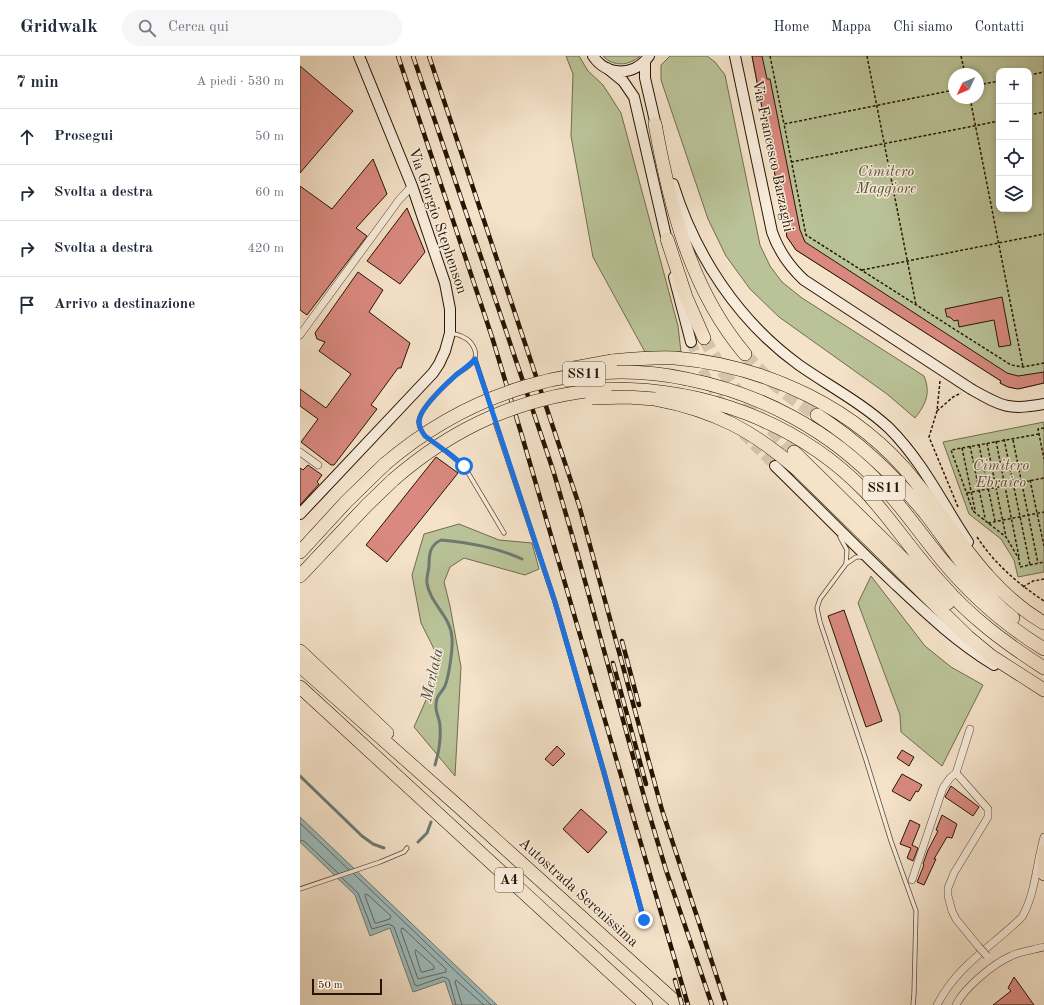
<!DOCTYPE html>
<html lang="it">
<meta charset="utf-8">
<style>
body{margin:0;font-family:"Old Standard TT",serif;background:#f6f6f7;color:#1f2937}
.controls{position:absolute;right:12px;top:12px;display:grid;overflow:hidden;border-radius:8px;box-shadow:0 2px 6px #0003}
.controls button{width:36px;height:36px;display:grid;place-items:center;padding:0;border:0;border-bottom:1px solid #e0e1e3;background:#fff;color:#1f2937;font:20px sans-serif}
.compass{position:absolute;left:648px;top:12px;width:36px;height:36px;border-radius:50%;background:#fff;box-shadow:0 2px 6px #0003;rotate:226deg}
.scale{position:absolute;left:12px;bottom:10px;width:70px;box-sizing:border-box;padding-left:4px;border:2px solid #271501;border-top:0;font-size:11px;line-height:14px;white-space:nowrap;color:#271501;-webkit-text-stroke:3px #f8ecdc;paint-order:stroke}
.stop{position:absolute;width:12px;height:12px;margin:-9px;border:3px solid #1a73e8;border-radius:50%;background:#fff}
.stop.end{background:#1a73e8;border-color:#fff;box-shadow:0 1px 4px #0008}
.list{margin:0;padding:0;list-style:none}
h2{display:flex;justify-content:space-between;align-items:center;height:52px;margin:0;padding:0 16px;font-size:17px}
h2 small{font-size:13px;font-weight:400;color:#747a83}
.list li{display:grid;grid-template-columns:26px 1fr auto;gap:12px;align-items:center;box-sizing:border-box;height:56px;padding:0 16px;border-top:1px solid #e0e1e3}
.list b{display:block;font-size:15px;white-space:nowrap}
.list em{font-size:13px;font-style:normal;color:#747a83}
.icon{flex:none;width:22px;height:22px;fill:none;stroke:currentColor;stroke-width:2;stroke-linecap:round;stroke-linejoin:round}
.map{position:relative;flex:none;width:744px;height:949px;overflow:hidden}
header{display:flex;align-items:center;gap:24px;box-sizing:border-box;height:56px;padding:0 20px;background:#fff;border-bottom:1px solid #e0e1e3}
header strong{font-size:19px}
nav{display:flex;gap:22px;margin-inline-start:auto;font-size:14px}
.search{width:280px;height:36px;background:#f6f6f7;display:flex;align-items:center;gap:10px;box-sizing:border-box;padding:0 14px;border-radius:22px;color:#747a83;font-size:15px}
main{display:flex}
aside{flex:1;background:#fff}
.map>svg:first-child{display:block}
.green{fill:#bac398;stroke:#706c4c;fill-rule:evenodd}
.water{fill:#9ebcbe;stroke:#6e7972}
.lines{fill:none;stroke-linecap:round;stroke-linejoin:round}
.shore{stroke:#626860;stroke-width:1}
.stream{stroke:#6e7972;stroke-width:3}
.building{fill:#d9897f;stroke:#271501}
.secondary-tunnel{stroke:#d5c3ab;stroke-width:10;stroke-dasharray:10 5;stroke-linecap:butt}
.highway-tunnel{stroke:#d5c3ab;stroke-width:13;stroke-dasharray:13 6;stroke-linecap:butt}
.lane-casing{stroke:#5a4833;stroke-width:5}
.street-casing{stroke:#5a4833;stroke-width:8}
.secondary-casing{stroke:#271501;stroke-width:12}
.highway-casing{stroke:#271501;stroke-width:14}
.path{stroke:#271501;stroke-width:1.5;stroke-dasharray:3 2;stroke-linecap:butt}
.lane{stroke:#f8ecdc;stroke-width:3.5}
.street{stroke:#f8ecdc;stroke-width:7}
.secondary{stroke:#f8ecdc;stroke-width:10}
.highway{stroke:#f4e2c9;stroke-width:13}
.rail-casing{stroke:#271501;stroke-width:4.5}
.rail{stroke:#f8ecdc;stroke-width:3;stroke-dasharray:9;stroke-linecap:butt}
.street-bridge-casing{stroke:#5a4833;stroke-width:8;stroke-linecap:butt}
.highway-bridge-casing{stroke:#271501;stroke-width:14;stroke-linecap:butt}
.street-bridge{stroke:#f8ecdc;stroke-width:7}
.highway-bridge{stroke:#f4e2c9;stroke-width:13}
.route{stroke:#1a73e8;stroke-width:5}
.labels{text-anchor:middle;dominant-baseline:central;stroke-width:3;stroke-linejoin:round;paint-order:stroke}
.shield{fill:#f8ecdc;stroke:#665643;stroke-width:1}
.shield-label{font-size:14px;font-weight:bold;fill:#271501}
.street-label{font-size:15px;fill:#271501;stroke:#f8ecdc}
.park-label{font-size:15px;font-style:italic;fill:#5a5236;stroke:#f8ecdc}
.water-label{font-size:16px;font-style:italic;fill:#514f43;stroke:#f8ecdc}
</style>
<header>
<strong>Gridwalk</strong>
<div class="search"><svg class="icon" aria-label="search" viewBox="0 0 24 24"><circle cx="10" cy="10" r="6"/><path d="M15 15l6 6"/></svg>Cerca qui</div>
<nav><a>Home</a><a>Mappa</a><a>Chi siamo</a><a>Contatti</a></nav>
</header>
<main>
<aside>
<h2>7 min<small>A piedi · 530 m</small></h2>
<ul class="list">
<li><svg class="icon" aria-label="ahead" viewBox="0 0 24 24"><path d="M12 20V5M6 11l6-6 6 6"/></svg><div><b>Prosegui</b></div><em>50 m</em></li>
<li><svg class="icon" aria-label="right" viewBox="0 0 24 24"><path d="M7 20v-9h11M14 6l5 5-5 5"/></svg><div><b>Svolta a destra</b></div><em>60 m</em></li>
<li><svg class="icon" aria-label="right" viewBox="0 0 24 24"><path d="M7 20v-9h11M14 6l5 5-5 5"/></svg><div><b>Svolta a destra</b></div><em>420 m</em></li>
<li><svg class="icon" aria-label="arrive" viewBox="0 0 24 24"><path d="M6 21V4h12l-3 4 3 4H6"/></svg><div><b>Arrivo a destinazione</b></div></li>
</ul>
</aside>
<div class="map">
<svg width="744" height="949" viewBox="0 0 744 949">
<rect width="100%" height="100%" fill="#f4e2c9"/>
<filter id="stains"><feTurbulence type="fractalNoise" baseFrequency=".005" numOctaves="4"/><feColorMatrix values="0 0 0 0 .2 0 0 0 0 .09 0 0 0 0 .02 0 0 0 .5 -.17"/></filter>
<radialGradient id="worn" r=".72"><stop offset=".6" stop-color="#630" stop-opacity="0"/><stop offset="1" stop-color="#630" stop-opacity=".3"/></radialGradient>
<path class="green" d="M266,0H279L288,15L303,29L321,57L378,270L381,296H345L293,201L271,80L273,18Z
M303,0H340C329,10 313,11 303,0Z
M370,0H407L415,6L425,19L460,189L470,210L482,226L502,242L624,320C631,337 626,348 615,362L587,338L479,261L450,233L426,200L408,163L361,24V9Z
M452,0H744V327C727,330 717,337 700,327L701,325L496,194L487,181ZM699,15H729V153H699ZM654,18H678V42H654Z
M744,366V516L718,521L714,504L701,483L669,458L643,386Z
M159,468L199,484L232,487L239,513L225,519L164,502L150,511L144,526L150,550L161,611L155,720L114,671L134,626L140,605L121,567L112,519L124,478Z
M571,520L625,590L651,611L683,629L642,710L601,676L600,659L558,547Z"/>
<path class="water" d="M0,761L197,949H153L145,925L113,936L90,872L70,880L55,839L0,786Z"/>
<g class="lines">
<path class="shore" d="M0,767L49,814
M0,784L4,785L38,817
M54,818L191,949
M42,822L58,837L72,873L89,868L94,871L115,929L117,930L143,921L146,922L149,924L156,949
M66,838L68,839L91,860L90,863L77,867H75L65,840Z
M102,872L104,873L146,913V916L118,923L101,875Z
M116,894L134,910V913L123,916H121L115,896Z
M162,949L155,926L156,924L184,949"/>
<path class="stream" d="M135,709C139,696 141,683 140,670C140,663 135,656 136,649C136,639 141,638 145,630C149,620 153,592 152,582C151,560 130,548 127,527C126,521 129,515 129,509C129,498 130,489 141,484C170,487 196,491 222,503
M0,720L62,780L73,788L84,792
M118,786L127,777L131,766"/>
</g>
<path class="building" d="M452,0H462L467,23H470L500,174L505,186L707,317L718,320L744,316V327L718,333L708,331L700,327L701,325L496,194L487,181Z
M0,10L53,55L0,117Z
M73,103L87,138L56,172L67,180L7,259L0,254V130L32,153Z
M107,152L125,196L100,228L67,205Z
M58,216L83,234L69,256L110,287L101,312H98L71,349L77,353L34,409H31L1,386L18,363L0,350V333L26,352L51,318L19,295L25,286L17,283L15,277Z
M702,241L711,289L699,291L694,264L659,271L658,264L654,265L650,261H647L645,253Z
M136,401L158,417L87,506L66,489Z
M8,409L22,419L17,426L19,428L0,449V412L3,414Z
M544,554L582,665L566,671L528,560Z
M257,690L265,698L253,710L245,703Z
M602,694L614,701L609,710L597,702Z
M602,718L622,729L618,736L616,735L610,745L592,735Z
M651,730L679,751L673,760L645,741Z
M281,753L307,776L288,797L263,773Z
M642,759L657,768L652,782L647,781L634,803H636L624,829L617,826L624,809L623,808L628,794L638,775L636,774Z
M610,764L620,769L612,789L618,792L613,805L607,802L611,792L600,788Z
M714,921L734,949H693L711,935L708,932Z"/>
<g class="lines">
<path class="secondary-tunnel" d="M391,286L407,323L424,352
M443,378L475,410"/>
<path class="highway-tunnel" d="M404,282C412,297 421,313 431,327C449,352 472,374 494,396
M445,298C467,324 489,341 517,359"/>
<defs>
<path id="lane" d="M175,303L193,357
M194,363L255,546L304,717L344,864
M122,376C120,372 118,369 119,364C121,351 145,329 156,319C162,314 170,311 174,304C179,296 171,284 163,281C160,279 155,278 151,277
M141,391L164,410L204,477
M540,481L547,494L546,508
M563,501H556L546,508L520,543L517,552L520,566L566,704L591,785L616,855L614,938L613,949
M0,833L80,806L104,796L107,792"/>
<path id="street" d="M0,279L99,144L112,130
M0,396L18,409
M656,717L688,753V761L654,817L648,832V840L652,855L656,863L678,890
M612,824L643,732L650,722L656,717L670,673
M637,949C659,907 691,892 722,861C736,836 736,808 744,781
M656,949C664,932 693,908 711,900C721,895 733,894 744,891"/>
<path id="secondary" d="M293,0C307,21 335,20 349,0
M435,0L472,176C479,196 489,210 504,224L671,333C701,350 709,355 744,348
M345,6V22L357,74
M307,12L323,25L334,41L368,189
M373,128C395,199 438,265 499,309C529,330 562,347 589,372C623,406 642,447 668,486
M374,221L391,286
M475,410C515,449 553,488 593,526C626,557 655,585 694,609
M0,458L133,317L139,308L145,295L150,277V253L145,227L112,130L59,0"/>
<path id="highway" d="M355,68C370,150 390,233 445,298
M367,183L386,241L404,282
M312,305C333,303 354,301 375,302C467,310 557,352 615,425C655,475 687,534 744,567
M387,323C462,338 531,375 583,431C604,453 622,480 642,504C671,539 705,569 744,593
M305,333C401,331 497,365 565,435C592,464 613,497 640,526C670,561 705,587 744,612
M355,343C414,354 454,375 499,415L668,581L691,600L744,634
M517,359C559,386 594,419 625,457C653,493 677,534 713,562
M494,396L648,547
M0,496L46,446L85,408
M0,520L67,449L93,424
M0,595L87,677
M0,610L158,750L379,949
M0,631L346,949
M744,796V818"/>
</defs>
<use href="#lane" class="lane-casing"/>
<use href="#street" class="street-casing"/>
<use href="#secondary" class="secondary-casing"/>
<use href="#highway" class="highway-casing"/>
<path class="path" d="M470,0L484,68
M567,0L616,249
M661,0L665,18
M729,19L744,16
M678,29L699,25
M654,34L484,68L506,179L711,309L723,311L744,307
M670,42L723,311
M729,59L744,56
M491,106L699,65
M562,214L744,178
M640,325L637,355L629,381L658,451
M637,355L653,341L661,337
M744,372L738,373L744,403
M739,378L651,394L673,455L706,481L719,503L720,511L744,506
M704,383L730,509
M713,384L738,507
M696,385L719,501
M687,387L706,481
M679,389L695,465
M670,390L685,462L684,464
M662,392L675,454L673,455
M730,424L744,490
M667,437L744,422
M688,467L744,456
M677,481C695,508 717,527 744,545
M723,531L733,525L744,523"/>
<use href="#lane" class="lane"/>
<use href="#street" class="street"/>
<use href="#secondary" class="secondary"/>
<use href="#highway" class="highway"/>
<defs>
<path id="rail" d="M98,0L192,281L222,380L388,949
M113,0L253,414L277,496L345,744L366,814L412,949
M129,0L279,449L362,754L426,949
M322,585L339,649
M313,607L346,728
M375,924L382,949"/>
</defs>
<use href="#rail" class="rail-casing"/>
<use href="#rail" class="rail"/>
<defs>
<path id="street-bridge" d="M678,890L687,900"/>
<path id="highway-bridge" d="M274,312L312,305
M292,342L327,341L355,343
M85,408C168,337 279,300 387,323
M93,424C155,370 223,340 305,333"/>
</defs>
<use href="#street-bridge" class="street-bridge-casing"/>
<use href="#highway-bridge" class="highway-bridge-casing"/>
<use href="#street-bridge" class="street-bridge"/>
<use href="#highway-bridge" class="highway-bridge"/>
</g>
<g class="lines">
<path class="route" d="M164,410L151,399L125,380C122,376 119,371 119,366C119,353 146,328 156,319C162,314 169,310 175,303L255,546L304,716L344,864"/>
</g>
<g class="labels">
<g class="shield">
<rect x="263" y="306" width="42" height="24" rx="3"/>
<rect x="563" y="420" width="42" height="24" rx="3"/>
<rect x="195" y="812" width="28" height="24" rx="3"/>
</g>
<g class="shield-label">
<text x="284" y="318">SS11</text>
<text x="584" y="432">SS11</text>
<text x="209" y="824">A4</text>
</g>
<g class="street-label">
<text transform="translate(472 100) rotate(78)">Via Francesco Barzaghi</text>
<text transform="translate(137 165) rotate(71)">Via Giorgio Stephenson</text>
<text transform="translate(278 837) rotate(42)">Autostrada Serenissima</text>
</g>
<g class="park-label">
<text x="586" y="116">Cimitero<tspan x="586" dy="17">Maggiore</tspan></text>
<text x="701" y="410">Cimitero<tspan x="701" dy="17">Ebraico</tspan></text>
</g>
<g class="water-label">
<text transform="translate(133 619) rotate(-77)">Merlata</text>
</g>
</g>
<rect width="100%" height="100%" filter="url(#stains)"/>
<rect width="100%" height="100%" fill="url(#worn)"/>
</svg>
<div class="controls">
<button>+</button>
<button>−</button>
<button><svg class="icon" aria-label="locate" viewBox="0 0 24 24"><circle cx="12" cy="12" r="6"/><path d="M12 2v4M12 18v4M2 12h4M18 12h4"/></svg></button>
<button><svg class="icon" aria-label="layers" viewBox="0 0 24 24"><path d="M12 4l9 5-9 5-9-5zM3 14l9 5 9-5"/></svg></button>
</div>
<svg class="compass" viewBox="-18 -18 36 36"><path d="M0-13l5 13h-10z" fill="#e53935"/><path d="M0 13l5-13h-10z" fill="#747a83"/></svg>
<div class="scale">50 m</div>
<div class="stop" style="left:164px;top:410px"></div>
<div class="stop end" style="left:344px;top:864px"></div>
</div>
</main>
